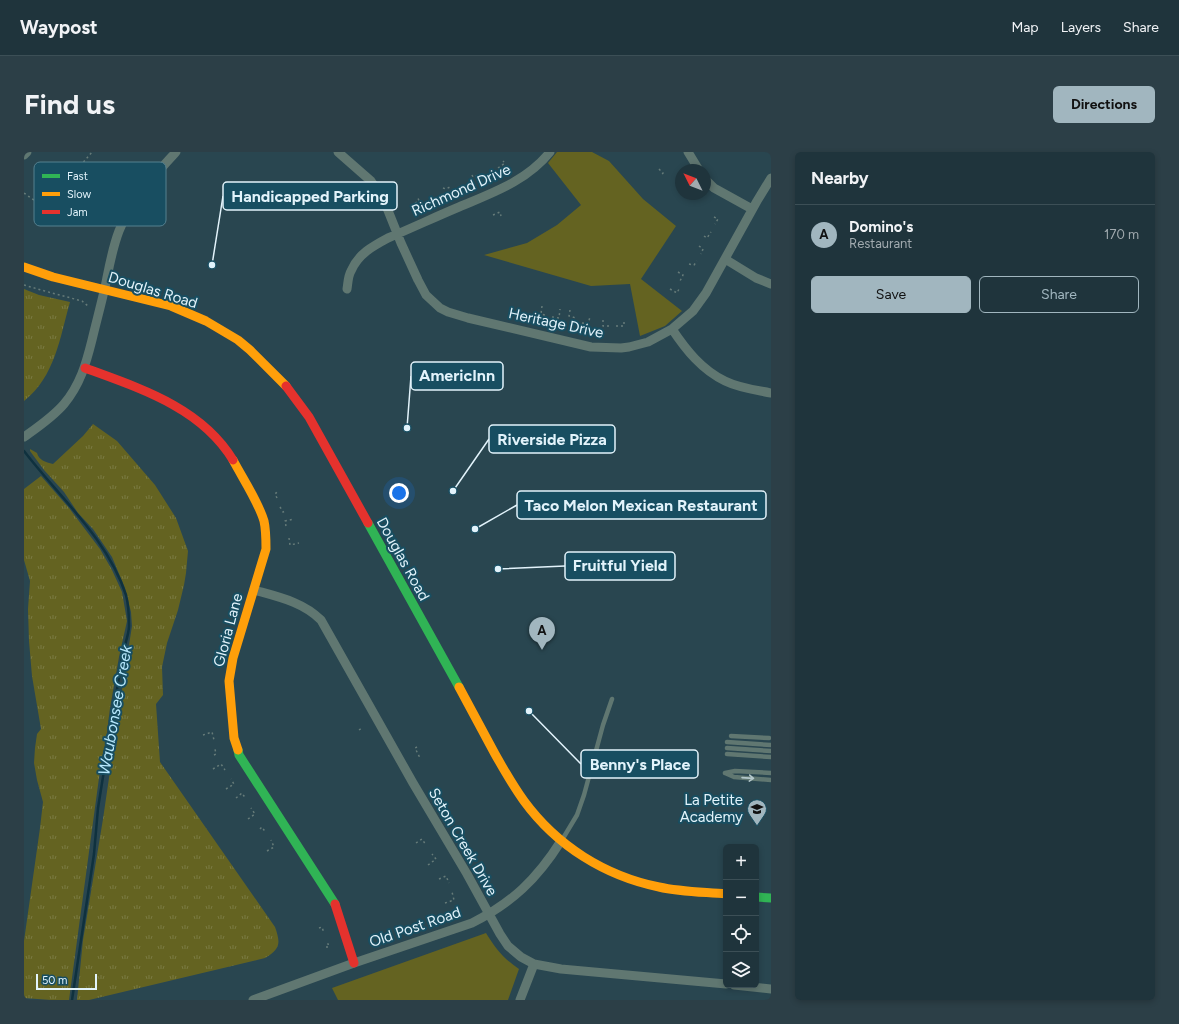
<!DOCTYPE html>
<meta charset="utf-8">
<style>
body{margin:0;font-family:Figtree,sans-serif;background:#2c3f47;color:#f1f3f6}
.controls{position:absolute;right:12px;bottom:12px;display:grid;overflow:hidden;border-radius:6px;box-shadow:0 2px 6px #0003}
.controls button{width:36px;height:36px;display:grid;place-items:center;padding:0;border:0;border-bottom:1px solid #3c4f56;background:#1f343c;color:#f1f3f6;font:20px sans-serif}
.compass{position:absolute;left:651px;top:12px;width:36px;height:36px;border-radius:50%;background:#1f343c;box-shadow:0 2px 6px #0003;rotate:312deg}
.scale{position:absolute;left:12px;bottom:10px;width:61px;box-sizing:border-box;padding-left:4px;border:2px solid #e2f3fb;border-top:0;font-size:11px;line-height:14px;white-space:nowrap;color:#e2f3fb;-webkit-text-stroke:3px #184e61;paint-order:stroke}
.you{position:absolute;left:375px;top:341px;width:14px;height:14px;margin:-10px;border:3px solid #fff;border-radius:50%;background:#1a73e8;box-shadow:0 0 0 6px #1a73e833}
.badge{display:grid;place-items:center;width:26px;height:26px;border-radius:50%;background:#a1b6bf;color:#111;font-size:13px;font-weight:700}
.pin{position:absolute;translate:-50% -33px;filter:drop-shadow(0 1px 2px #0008)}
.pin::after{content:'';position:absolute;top:21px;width:14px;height:12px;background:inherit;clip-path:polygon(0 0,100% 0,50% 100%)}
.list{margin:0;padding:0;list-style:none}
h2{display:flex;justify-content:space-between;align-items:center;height:52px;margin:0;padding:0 16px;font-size:17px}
h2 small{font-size:13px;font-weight:400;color:#a1aaaf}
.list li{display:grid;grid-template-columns:26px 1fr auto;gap:12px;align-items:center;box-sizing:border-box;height:60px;padding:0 16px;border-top:1px solid #3c4f56}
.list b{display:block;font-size:15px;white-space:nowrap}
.list p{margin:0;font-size:13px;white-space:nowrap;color:#a1aaaf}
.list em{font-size:13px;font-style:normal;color:#a1aaaf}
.actions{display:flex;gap:8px;padding:12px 16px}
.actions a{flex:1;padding:9px 0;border:1px solid #a1b6bf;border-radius:6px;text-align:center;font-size:14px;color:#a1b6bf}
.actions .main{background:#a1b6bf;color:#111}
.icon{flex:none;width:22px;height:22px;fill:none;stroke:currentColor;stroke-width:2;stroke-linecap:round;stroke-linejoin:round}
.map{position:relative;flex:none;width:747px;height:848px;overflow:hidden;border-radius:6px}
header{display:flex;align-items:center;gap:24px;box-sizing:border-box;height:56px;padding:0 20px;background:#1f343c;border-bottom:1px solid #3c4f56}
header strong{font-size:19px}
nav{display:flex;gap:22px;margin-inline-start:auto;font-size:14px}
.intro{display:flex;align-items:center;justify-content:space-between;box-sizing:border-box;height:96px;padding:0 24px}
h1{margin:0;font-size:28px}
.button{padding:10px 18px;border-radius:6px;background:#a1b6bf;color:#111;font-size:14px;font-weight:700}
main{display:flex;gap:24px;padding:0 24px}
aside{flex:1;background:#1f343c;border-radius:6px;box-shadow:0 2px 6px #0003}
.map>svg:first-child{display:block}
.grass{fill:url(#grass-tufts)}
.green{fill:#646321}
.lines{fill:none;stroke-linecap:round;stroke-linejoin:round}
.stream{stroke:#0f313e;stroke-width:2.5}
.path{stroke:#667b79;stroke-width:1.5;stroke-dasharray:2 3;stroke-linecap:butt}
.lane{stroke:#607771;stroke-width:4.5}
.street{stroke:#607771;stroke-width:9}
.fast{stroke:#30b455;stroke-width:9}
.slow{stroke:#ff9f0a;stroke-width:9}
.jam{stroke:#e5322d;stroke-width:9}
.oneway{stroke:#b4c8cb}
.labels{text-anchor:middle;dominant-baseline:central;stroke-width:4;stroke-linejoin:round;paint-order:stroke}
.street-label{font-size:15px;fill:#e2f3fb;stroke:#184e61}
.poi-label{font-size:15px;fill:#e2f3fb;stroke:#184e61;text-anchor:end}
.water-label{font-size:16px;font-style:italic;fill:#b8e9fe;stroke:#184e61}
.key{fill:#184e61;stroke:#55808f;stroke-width:1}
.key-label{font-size:11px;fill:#e2f3fb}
.leader{fill:none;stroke:#e2f3fb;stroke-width:1.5}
.callout-dot{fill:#e2f3fb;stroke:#184e61;stroke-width:1.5}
.callout{fill:#184e61;stroke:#e2f3fb;stroke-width:1.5}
.callout-label{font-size:16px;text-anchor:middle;font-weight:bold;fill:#e2f3fb}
</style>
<header>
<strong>Waypost</strong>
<nav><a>Map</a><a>Layers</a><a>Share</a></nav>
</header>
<div class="intro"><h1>Find us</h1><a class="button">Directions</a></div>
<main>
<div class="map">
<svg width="747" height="848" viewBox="0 0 747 848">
<defs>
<pattern id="grass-tufts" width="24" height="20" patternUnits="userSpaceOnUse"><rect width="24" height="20" fill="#646321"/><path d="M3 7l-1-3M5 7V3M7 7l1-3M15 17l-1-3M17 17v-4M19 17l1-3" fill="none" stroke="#7a7a42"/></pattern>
</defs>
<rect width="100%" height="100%" fill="#294650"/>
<path class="grass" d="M0,137L15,143L46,150C36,185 31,225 0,249Z
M69,272L93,289L131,333L152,366L164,399L162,421L160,433L154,458L143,491L138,515L139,543L132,552L136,610L251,775C257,792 256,797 241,806L65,848H53L59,788L79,667L97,544L108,474L107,460L101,436L88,405L69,377L54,361L40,340L20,318L6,299V297L13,301C15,308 21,310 29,312L59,284Z
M17,324L45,356L76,397L88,418L98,440L103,469L95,505L86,556L82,588L77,611L45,848H27L0,846V789L16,676L19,650L13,628L10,611L11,596L13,582L17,577L8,524L5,489L4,457L6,429L0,408V337Z"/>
<path class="green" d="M533,0H568L585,9L619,47L652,74L617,127L658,159L641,174L616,184L606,132L567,134L460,103L503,91L533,73L557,53L524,11Z
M462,781C471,796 480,807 495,817L484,848H314L308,836Z"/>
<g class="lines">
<path class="stream" d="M0,299C36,346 83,386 102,443C104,451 105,465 105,474C105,482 101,492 99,500L74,656L70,702L48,848"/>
<path class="path" d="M474,16L481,11L479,9
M635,17L639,21L637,24
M448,23L449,25L455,23
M419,36L422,37L428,34
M0,41C10,48 16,55 28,47L68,0
M663,42L666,45
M391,51L395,49L394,46
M469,63L476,60L477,64
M690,65L694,67L691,72
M680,84L683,86L687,80
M675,94L679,97L677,102
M665,112L670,113L673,109
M654,120L659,123L656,129
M0,133L17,138L58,149L64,154
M646,137L653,141L655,137
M518,154L517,162L521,163
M546,158L545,164L552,166
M528,165L535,166L536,157
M579,168V174H585
M558,171L564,172L566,165
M592,174H600V168
M253,346L251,342L253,340
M256,355L259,360L261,359
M262,374L261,369L270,367
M265,386L266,393L275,391
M335,578L338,576L339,577
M179,583L188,580L190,588
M393,595L391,596L396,606
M190,603L192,602L191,597
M189,617L197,612L201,618
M202,637L210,632L207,627
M212,646L218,641L222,647
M224,667L231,662L227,656
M236,677L238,675L242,681
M392,691L398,687L402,693
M243,699L250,695L247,688
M404,713L412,707L408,702
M415,727L422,724L425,731
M421,751L430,748L428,740
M295,776L298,775L300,781
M302,795H305L303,789"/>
<path class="lane" d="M707,584L745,586
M703,590L747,593
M703,596L747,599
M703,602L747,605
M701,621L710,625L747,628
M701,621L711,619L747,621
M538,688L553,663L560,643L579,573L588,547"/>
<path class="street" d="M314,0L347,29L359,46L377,91L394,128L402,143L416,156L424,160L444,166L567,195L597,196L605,195L624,190L648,177L669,159L682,141L733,49L747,26
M664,0L675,18
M0,3L3,0
M681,27L690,36L728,57
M701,107L732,126L747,132
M323,137C324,131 324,124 327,119C334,102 349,94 364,86C388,76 411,65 435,55C468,41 503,29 526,0
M648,177C662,198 678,218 701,229C715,236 732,238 747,241
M0,285C14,275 29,265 40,252C56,233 62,212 68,188C72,171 77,153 81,135C85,116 88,97 95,79C107,48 130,24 152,0
M230,438C255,445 279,450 297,468L389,631L443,722L476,782L484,794L497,805L510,812L537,817L702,832
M710,833L747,837
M229,848L330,811L448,771C488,751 513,727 537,689
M496,848L510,812"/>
<path class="fast" d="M344,371L435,535
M214,598L215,603L311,752
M732,745L747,746"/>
<path class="slow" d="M0,115L29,125L147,154L182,169L214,188L226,198L262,234
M209,308C219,327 234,349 240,369C242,378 242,388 242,397L209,506L205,529L210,586L214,598
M435,535C447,557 459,580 471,602C480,618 489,634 500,649C533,694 581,724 635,735C657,740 680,740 702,742"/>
<path class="jam" d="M61,216C115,236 177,255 209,308
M262,234L285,265L344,371
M311,752L330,811"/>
</g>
<defs><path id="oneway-shaft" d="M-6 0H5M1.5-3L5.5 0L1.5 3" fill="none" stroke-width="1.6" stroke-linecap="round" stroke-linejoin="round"/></defs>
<use class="oneway" href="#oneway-shaft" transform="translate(724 626) rotate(4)"/>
<defs>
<symbol id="school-pin" viewBox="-11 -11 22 30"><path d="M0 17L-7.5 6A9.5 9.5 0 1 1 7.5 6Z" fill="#a1b6bf" stroke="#184e61"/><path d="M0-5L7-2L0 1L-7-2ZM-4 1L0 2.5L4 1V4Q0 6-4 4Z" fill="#111"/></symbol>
</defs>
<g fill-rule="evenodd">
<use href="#school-pin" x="722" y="646" width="22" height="30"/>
</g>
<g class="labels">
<g class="street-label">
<text transform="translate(437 38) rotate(-24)">Richmond Drive</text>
<text transform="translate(129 138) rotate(17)">Douglas Road</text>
<text transform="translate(532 171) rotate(12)">Heritage Drive</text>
<text transform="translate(379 407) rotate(61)">Douglas Road</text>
<text transform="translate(204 478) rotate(-75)">Gloria Lane</text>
<text transform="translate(439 690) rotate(60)">Seton Creek Drive</text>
<text transform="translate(391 775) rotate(-19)">Old Post Road</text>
</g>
<g class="poi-label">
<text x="719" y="648">La Petite<tspan x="719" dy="17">Academy</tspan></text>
</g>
<g class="water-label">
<text transform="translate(91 558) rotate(-80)">Waubonsee Creek</text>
</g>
</g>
<rect x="10" y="10" width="132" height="64" rx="6" class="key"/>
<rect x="18" y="22" width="18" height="4" fill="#30b455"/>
<rect x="18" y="40" width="18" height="4" fill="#ff9f0a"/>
<rect x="18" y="58" width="18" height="4" fill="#e5322d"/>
<g class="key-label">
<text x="43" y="28">Fast</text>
<text x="43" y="46">Slow</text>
<text x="43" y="64">Jam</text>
</g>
<path class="leader" d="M188 113L199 44M383 276L387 224M429 339L465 287M451 377L493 353M474 417L541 414M505 559L557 612"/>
<g class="callout-dot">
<circle cx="188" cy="113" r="4"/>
<circle cx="383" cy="276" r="4"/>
<circle cx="429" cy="339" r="4"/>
<circle cx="451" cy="377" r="4"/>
<circle cx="474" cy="417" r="4"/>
<circle cx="505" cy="559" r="4"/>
</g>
<g class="callout">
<rect x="199" y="30" width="174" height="28" rx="4"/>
<rect x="387" y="210" width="92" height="28" rx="4"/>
<rect x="465" y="273" width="126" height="28" rx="4"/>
<rect x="493" y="339" width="249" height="28" rx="4"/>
<rect x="541" y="400" width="110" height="28" rx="4"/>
<rect x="557" y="598" width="117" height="28" rx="4"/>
</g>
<g class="callout-label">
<text x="286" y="50">Handicapped Parking</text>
<text x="433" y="229">AmericInn</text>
<text x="528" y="293">Riverside Pizza</text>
<text x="617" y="359">Taco Melon Mexican Restaurant</text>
<text x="596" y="419">Fruitful Yield</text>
<text x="616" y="618">Benny's Place</text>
</g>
</svg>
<div class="controls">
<button>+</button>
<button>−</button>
<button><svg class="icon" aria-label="locate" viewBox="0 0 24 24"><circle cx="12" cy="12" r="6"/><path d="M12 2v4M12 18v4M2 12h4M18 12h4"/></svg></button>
<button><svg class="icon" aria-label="layers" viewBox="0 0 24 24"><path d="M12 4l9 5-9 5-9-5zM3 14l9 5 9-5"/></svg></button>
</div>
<svg class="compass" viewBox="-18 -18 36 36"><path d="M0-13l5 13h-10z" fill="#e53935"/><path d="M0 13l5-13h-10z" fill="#a1aaaf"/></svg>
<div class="scale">50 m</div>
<div class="you"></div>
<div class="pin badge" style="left:518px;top:498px">A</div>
</div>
<aside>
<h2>Nearby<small></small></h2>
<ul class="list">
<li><span class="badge">A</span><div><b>Domino's</b><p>Restaurant</p></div><em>170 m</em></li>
</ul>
<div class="actions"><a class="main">Save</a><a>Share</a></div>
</aside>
</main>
